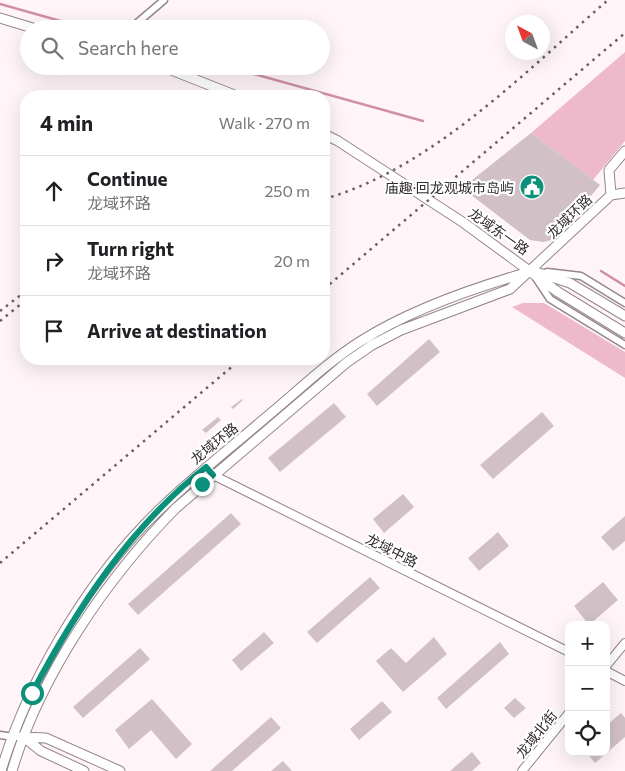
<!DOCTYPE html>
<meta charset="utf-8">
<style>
body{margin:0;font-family:Commissioner,"Noto Sans SC",sans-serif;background:#f2f2f2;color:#202124}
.controls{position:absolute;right:15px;bottom:15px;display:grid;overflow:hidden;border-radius:10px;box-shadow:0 5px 20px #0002}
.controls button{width:45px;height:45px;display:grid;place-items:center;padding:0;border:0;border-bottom:1px solid #e0e0e0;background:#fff;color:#202124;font:25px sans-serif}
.compass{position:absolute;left:505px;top:15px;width:45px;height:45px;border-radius:50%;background:#fff;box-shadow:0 5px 20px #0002;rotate:319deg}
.stop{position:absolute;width:15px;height:15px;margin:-11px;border:4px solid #0b917a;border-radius:50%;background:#fff}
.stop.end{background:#0b917a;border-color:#fff;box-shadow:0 1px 5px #0008}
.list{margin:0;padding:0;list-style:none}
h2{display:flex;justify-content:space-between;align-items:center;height:65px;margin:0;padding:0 20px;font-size:21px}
h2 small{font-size:16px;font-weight:400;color:#757577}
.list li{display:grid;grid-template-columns:32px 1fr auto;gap:15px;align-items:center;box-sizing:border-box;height:70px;padding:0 20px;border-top:1px solid #e0e0e0}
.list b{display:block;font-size:19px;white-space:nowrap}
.list p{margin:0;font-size:16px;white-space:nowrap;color:#757577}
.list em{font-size:16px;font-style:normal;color:#757577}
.icon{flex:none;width:28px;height:28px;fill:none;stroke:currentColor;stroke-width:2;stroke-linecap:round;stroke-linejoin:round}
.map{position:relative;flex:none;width:625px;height:771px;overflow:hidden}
.search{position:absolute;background:#fff;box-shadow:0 5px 20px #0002;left:20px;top:20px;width:310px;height:55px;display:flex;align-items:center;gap:12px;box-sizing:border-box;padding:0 18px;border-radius:28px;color:#757577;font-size:19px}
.panel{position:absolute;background:#fff;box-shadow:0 5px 20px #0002;left:20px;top:90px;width:310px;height:275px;border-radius:20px}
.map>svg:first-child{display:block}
.green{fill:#edb9cb}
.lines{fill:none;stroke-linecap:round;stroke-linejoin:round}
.stream{stroke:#d08fa7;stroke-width:2.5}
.building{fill:#d1c1c6}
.minor-casing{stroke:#95868b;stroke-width:9}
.tertiary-casing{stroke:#95868b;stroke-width:10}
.secondary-casing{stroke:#95868b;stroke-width:11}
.minor{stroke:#fff;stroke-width:6}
.tertiary{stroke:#fff;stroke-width:8}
.secondary{stroke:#fff;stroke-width:9}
.rail{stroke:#676063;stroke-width:2.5;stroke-dasharray:2.5 5;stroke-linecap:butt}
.route{stroke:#0b917a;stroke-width:6}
.labels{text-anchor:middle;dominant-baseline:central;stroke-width:4.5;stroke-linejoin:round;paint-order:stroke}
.poi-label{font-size:14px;fill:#322c2e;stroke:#fff;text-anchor:end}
.street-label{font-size:14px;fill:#322c2e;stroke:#fff}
</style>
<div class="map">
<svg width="625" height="771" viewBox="0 0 625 771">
<rect width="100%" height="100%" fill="#fff5f8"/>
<path class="green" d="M625,52V141L593,180L531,133Z
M523,303H544L625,352V378L512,307Z"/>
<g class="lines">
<path class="stream" d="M0,4L89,29
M225,66L423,121
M601,271L625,286"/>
</g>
<path class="building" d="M531,133L600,185L556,239L543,242L530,240L462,188Z
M429,339L440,352L377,406L367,394Z
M242,399L243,400L233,409L231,407Z
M334,403L346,417L280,472L268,458Z
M542,412L554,426L493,479L480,465Z
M218,417L221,420L206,433L202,430Z
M403,494L414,507L384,533L373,519Z
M231,513L241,524L138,615L128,604Z
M625,516V541L613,551L601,537Z
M498,532L509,546L479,571L468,558Z
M370,577L380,588L317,643L307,632Z
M603,582L618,600L589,625L574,606Z
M264,632L274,643L241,671L232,660Z
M434,637L447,654L403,692L376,661L391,648L406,663Z
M500,642L509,654L446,709L437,698Z
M140,648L150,659L83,718L73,707Z
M515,698L526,708L514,718L504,708Z
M152,699L192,744L176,759L151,730L129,749L115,730Z
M382,701L392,712L359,740L350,729Z
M621,713L625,718V737L595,763L586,752H606V726Z
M271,717L281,728L232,771H210Z
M472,752L481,763L472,771H450Z
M283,761L292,771H271Z"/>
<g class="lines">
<defs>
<path id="minor" d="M130,29L164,0
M547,272L581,276L625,303
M536,278L550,299L625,345
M0,735L14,737"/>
<path id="tertiary" d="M206,467L213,475L569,652
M606,666L625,643
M606,671L625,681
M522,771L569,713"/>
<path id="secondary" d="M0,18L36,29
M161,66L237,96
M324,134L338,141L464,223L558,292L625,333
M611,195L609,170L625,151
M536,272L570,283L625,316
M20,737L46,738L120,771
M25,738L41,751L84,771
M1,771C27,684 82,590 145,524C182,486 223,454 264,419C296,393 326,363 361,341C410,310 473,288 529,272
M12,771C40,675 107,578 176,508L346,363L372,345L401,330L510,289L611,195L625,193"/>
</defs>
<use href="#minor" class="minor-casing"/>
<use href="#tertiary" class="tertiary-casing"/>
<use href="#secondary" class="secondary-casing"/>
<use href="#minor" class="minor"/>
<use href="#tertiary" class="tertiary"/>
<use href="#secondary" class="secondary"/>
<path class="rail" d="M324,199C431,169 525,72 608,0
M324,289L625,33
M0,311L26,291
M0,321L26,300
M0,563L241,359"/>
</g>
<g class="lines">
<path class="route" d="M32,693C77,608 130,527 206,467L213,475L202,484"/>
</g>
<defs>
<symbol id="civic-disc" viewBox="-11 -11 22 22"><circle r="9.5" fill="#0b917a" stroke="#fff"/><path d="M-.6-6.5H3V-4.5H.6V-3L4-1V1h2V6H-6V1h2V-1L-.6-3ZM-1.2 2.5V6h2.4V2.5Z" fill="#fff"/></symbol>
</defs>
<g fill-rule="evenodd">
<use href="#civic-disc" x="518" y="173" width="28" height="28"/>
</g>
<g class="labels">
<g class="poi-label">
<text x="514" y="187">庙趣·回龙观城市岛屿</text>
</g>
<g class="street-label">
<text transform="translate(569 216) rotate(-44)">龙域环路</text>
<text transform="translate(499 231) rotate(35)">龙域东一路</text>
<text transform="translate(214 443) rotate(-39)">龙域环路</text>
<text transform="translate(392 550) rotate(27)">龙域中路</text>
<text transform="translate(536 734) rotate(-51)">龙域北街</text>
</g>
</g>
</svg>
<div class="controls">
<button>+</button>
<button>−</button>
<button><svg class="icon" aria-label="locate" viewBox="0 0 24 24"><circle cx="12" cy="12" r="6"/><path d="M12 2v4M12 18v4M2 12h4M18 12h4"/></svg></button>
</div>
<svg class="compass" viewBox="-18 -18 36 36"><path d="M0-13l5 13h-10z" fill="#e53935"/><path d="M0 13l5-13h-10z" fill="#757577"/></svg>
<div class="stop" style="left:32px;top:693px"></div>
<div class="stop end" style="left:202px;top:484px"></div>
<div class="search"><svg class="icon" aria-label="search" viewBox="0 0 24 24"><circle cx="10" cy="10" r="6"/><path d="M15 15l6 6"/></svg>Search here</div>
<section class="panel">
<h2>4 min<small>Walk · 270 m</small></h2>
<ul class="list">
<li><svg class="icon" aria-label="ahead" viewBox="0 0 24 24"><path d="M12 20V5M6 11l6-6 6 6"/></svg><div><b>Continue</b><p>龙域环路</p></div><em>250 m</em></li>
<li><svg class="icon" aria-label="right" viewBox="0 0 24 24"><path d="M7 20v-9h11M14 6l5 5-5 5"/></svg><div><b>Turn right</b><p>龙域环路</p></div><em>20 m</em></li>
<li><svg class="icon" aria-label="arrive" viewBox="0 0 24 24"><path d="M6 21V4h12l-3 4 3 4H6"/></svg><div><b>Arrive at destination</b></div></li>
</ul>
</section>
</div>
